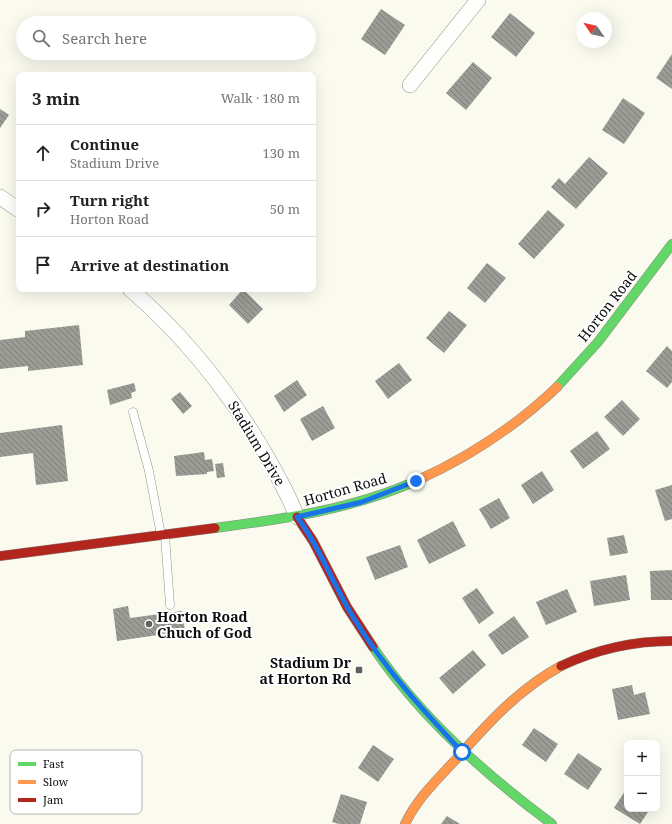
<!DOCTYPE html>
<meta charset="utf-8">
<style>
body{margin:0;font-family:"Noto Serif",serif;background:#f2f2f2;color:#222}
.controls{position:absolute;right:12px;bottom:12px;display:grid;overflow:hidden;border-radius:8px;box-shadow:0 4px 16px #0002}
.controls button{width:36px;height:36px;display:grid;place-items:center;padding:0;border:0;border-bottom:1px solid #e0e0e0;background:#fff;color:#222;font:20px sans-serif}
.compass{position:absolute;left:576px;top:12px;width:36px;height:36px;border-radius:50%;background:#fff;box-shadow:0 4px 16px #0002;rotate:304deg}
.stop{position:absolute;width:12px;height:12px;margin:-9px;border:3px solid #1a73e8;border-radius:50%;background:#fff}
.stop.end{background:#1a73e8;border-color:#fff;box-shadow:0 1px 4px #0008}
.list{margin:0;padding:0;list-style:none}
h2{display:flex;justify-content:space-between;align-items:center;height:52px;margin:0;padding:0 16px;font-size:17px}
h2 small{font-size:13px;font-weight:400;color:#767676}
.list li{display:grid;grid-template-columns:26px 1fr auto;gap:12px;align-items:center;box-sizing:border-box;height:56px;padding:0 16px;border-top:1px solid #e0e0e0}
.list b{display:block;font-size:15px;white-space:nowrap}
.list p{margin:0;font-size:13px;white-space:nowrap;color:#767676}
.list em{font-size:13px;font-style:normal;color:#767676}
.icon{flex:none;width:22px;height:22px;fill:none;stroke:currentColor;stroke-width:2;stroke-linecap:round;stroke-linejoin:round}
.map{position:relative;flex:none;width:672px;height:824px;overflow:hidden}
.search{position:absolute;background:#fff;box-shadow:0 4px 16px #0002;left:16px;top:16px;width:300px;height:44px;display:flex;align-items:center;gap:10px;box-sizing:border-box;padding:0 14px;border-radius:22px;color:#767676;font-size:15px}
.panel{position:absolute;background:#fff;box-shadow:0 4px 16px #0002;left:16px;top:72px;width:300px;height:220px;border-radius:8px}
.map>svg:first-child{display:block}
.building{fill:url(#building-back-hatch)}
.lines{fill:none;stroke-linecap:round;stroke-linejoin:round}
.lane-casing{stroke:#93938e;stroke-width:9}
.street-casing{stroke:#93938e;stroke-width:16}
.fast-casing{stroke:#8a8a85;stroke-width:10}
.slow-casing{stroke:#8a8a85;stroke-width:10}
.jam-casing{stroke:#8a8a85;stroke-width:10}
.lane{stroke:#fefefd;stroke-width:8}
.street{stroke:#fefefd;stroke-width:15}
.fast{stroke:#63d668;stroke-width:9}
.slow{stroke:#ff974d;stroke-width:9}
.jam{stroke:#b3261e;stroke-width:9}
.route{stroke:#1a73e8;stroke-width:5}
.poi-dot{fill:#5f5f5b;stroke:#fff;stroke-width:1.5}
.labels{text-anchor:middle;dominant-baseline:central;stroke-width:4;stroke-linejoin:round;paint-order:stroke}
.street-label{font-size:14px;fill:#0c0c0c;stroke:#fff}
.poi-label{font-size:14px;font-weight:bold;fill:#0c0c0c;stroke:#fff;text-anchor:start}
.key{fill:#fff;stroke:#b6b6b6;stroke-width:1}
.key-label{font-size:11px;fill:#0c0c0c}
</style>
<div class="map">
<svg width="672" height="824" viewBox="0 0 672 824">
<defs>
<pattern id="building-back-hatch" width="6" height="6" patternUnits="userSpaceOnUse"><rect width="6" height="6" fill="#9c9c96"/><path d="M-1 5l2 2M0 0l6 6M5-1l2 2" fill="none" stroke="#7e7e79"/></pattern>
</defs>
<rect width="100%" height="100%" fill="#fafaef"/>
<path class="building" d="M381,9L405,25L385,55L361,39Z
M510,13L535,33L516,57L491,37Z
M672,54V89L656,78Z
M473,62L492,78L466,110L446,93Z
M623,98L645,113L624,144L602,130Z
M0,109L9,115L0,128Z
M589,157L608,173L576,209L551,187L559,178L565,184Z
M548,210L565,225L534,259L518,244Z
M487,263L506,278L485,303L467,288Z
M243,289L263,309L248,324L229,305Z
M449,311L467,325L444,353L426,338Z
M79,325L83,365L28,371V366L0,369V340L25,337V331Z
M667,346L672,351V382L667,388L646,371Z
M399,363L412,380L388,399L375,381Z
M297,380L307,395L284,412L274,396Z
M134,383L136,391L131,393L132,398L110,405L107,390Z
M180,392L192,406L183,414L171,399Z
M622,400L640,419L623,436L604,417Z
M323,406L335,428L312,441L300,419Z
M62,425L68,481L36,485L33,453L0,457V433Z
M597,431L610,449L583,469L570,451Z
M204,452L205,460L212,459L214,471L207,472V474L176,476L174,456Z
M223,463L225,477L217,478L215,464Z
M542,471L554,490L533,504L521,485Z
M672,485V519L665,521L655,490Z
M499,498L510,518L491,529L479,509Z
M453,521L466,546L429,564L417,540Z
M624,535L628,553L610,556L607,538Z
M400,545L408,567L375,580L366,557Z
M672,570V600H651L650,571Z
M626,575L630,600L594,606L590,581Z
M477,588L494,613L479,624L462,598Z
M567,589L577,612L546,625L536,602Z
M128,606L130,618L182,611L185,631L117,641L113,609Z
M514,616L529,637L502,655L488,635Z
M473,650L486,665L453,694L439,678Z
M632,685L634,695L645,692L650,714L618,720L612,689Z
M534,728L558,744L546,762L522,745Z
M373,745L394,759L378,782L358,768Z
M578,753L602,769L588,790L564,774Z
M627,788V809H650L640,824L614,808Z
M341,794L367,802L360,824H339L332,822Z
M447,816L460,824H441Z"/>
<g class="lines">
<defs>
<path id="lane" d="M133,412L149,471L161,535
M165,536L170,605"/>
<path id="street" d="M410,85L478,0
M0,197L19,210
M130,289C186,337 230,393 267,457C278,476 289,496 297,517"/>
<path id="fast" d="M557,387L598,342L672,244
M215,528C284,519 354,509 418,480
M373,647C420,717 485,774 552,824"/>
<path id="slow" d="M418,480C469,457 517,425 557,387
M405,824C418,797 438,779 458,757C489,722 519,689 561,666"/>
<path id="jam" d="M297,517L313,541L347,607L373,647
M0,556L215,528
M561,666C597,649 632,641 672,641"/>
</defs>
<use href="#lane" class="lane-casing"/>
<use href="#street" class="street-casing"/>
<use href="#fast" class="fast-casing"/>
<use href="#slow" class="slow-casing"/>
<use href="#jam" class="jam-casing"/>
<use href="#lane" class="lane"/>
<use href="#street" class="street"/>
<use href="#fast" class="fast"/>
<use href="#slow" class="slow"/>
<use href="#jam" class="jam"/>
</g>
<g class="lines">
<path class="route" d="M416,481L362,502L297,517C320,547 334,587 355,620C385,669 423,710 462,752"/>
</g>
<g class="poi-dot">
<circle cx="149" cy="624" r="4"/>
<rect x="355" y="666" width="8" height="8" rx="2"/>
</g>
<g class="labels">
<g class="street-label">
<text transform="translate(607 306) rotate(-52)">Horton Road</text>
<text transform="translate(257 443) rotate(59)">Stadium Drive</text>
<text transform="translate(345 489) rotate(-16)">Horton Road</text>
</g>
<g class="poi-label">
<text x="157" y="616">Horton Road<tspan x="157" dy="16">Chuch of God</tspan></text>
<text x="351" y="662" text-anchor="end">Stadium Dr<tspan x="351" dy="16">at Horton Rd</tspan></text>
</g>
</g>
<rect x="10" y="750" width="132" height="64" rx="6" class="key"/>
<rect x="18" y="762" width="18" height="4" fill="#63d668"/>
<rect x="18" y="780" width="18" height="4" fill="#ff974d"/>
<rect x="18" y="798" width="18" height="4" fill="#b3261e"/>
<g class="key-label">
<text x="43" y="768">Fast</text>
<text x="43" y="786">Slow</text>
<text x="43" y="804">Jam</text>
</g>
</svg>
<div class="controls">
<button>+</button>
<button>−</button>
</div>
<svg class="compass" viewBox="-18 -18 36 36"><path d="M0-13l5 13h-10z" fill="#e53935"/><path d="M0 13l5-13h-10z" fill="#767676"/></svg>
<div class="stop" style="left:462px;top:752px"></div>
<div class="stop end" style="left:416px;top:481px"></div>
<div class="search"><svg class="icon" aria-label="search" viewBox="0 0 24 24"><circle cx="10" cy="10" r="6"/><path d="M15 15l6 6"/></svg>Search here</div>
<section class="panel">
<h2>3 min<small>Walk · 180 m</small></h2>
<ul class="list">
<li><svg class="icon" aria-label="ahead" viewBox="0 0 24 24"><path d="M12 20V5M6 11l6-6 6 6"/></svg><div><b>Continue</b><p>Stadium Drive</p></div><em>130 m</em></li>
<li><svg class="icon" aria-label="right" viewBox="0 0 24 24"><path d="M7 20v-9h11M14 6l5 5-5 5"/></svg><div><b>Turn right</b><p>Horton Road</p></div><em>50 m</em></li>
<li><svg class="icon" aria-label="arrive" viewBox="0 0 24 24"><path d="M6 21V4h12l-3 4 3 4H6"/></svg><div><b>Arrive at destination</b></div></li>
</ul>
</section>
</div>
